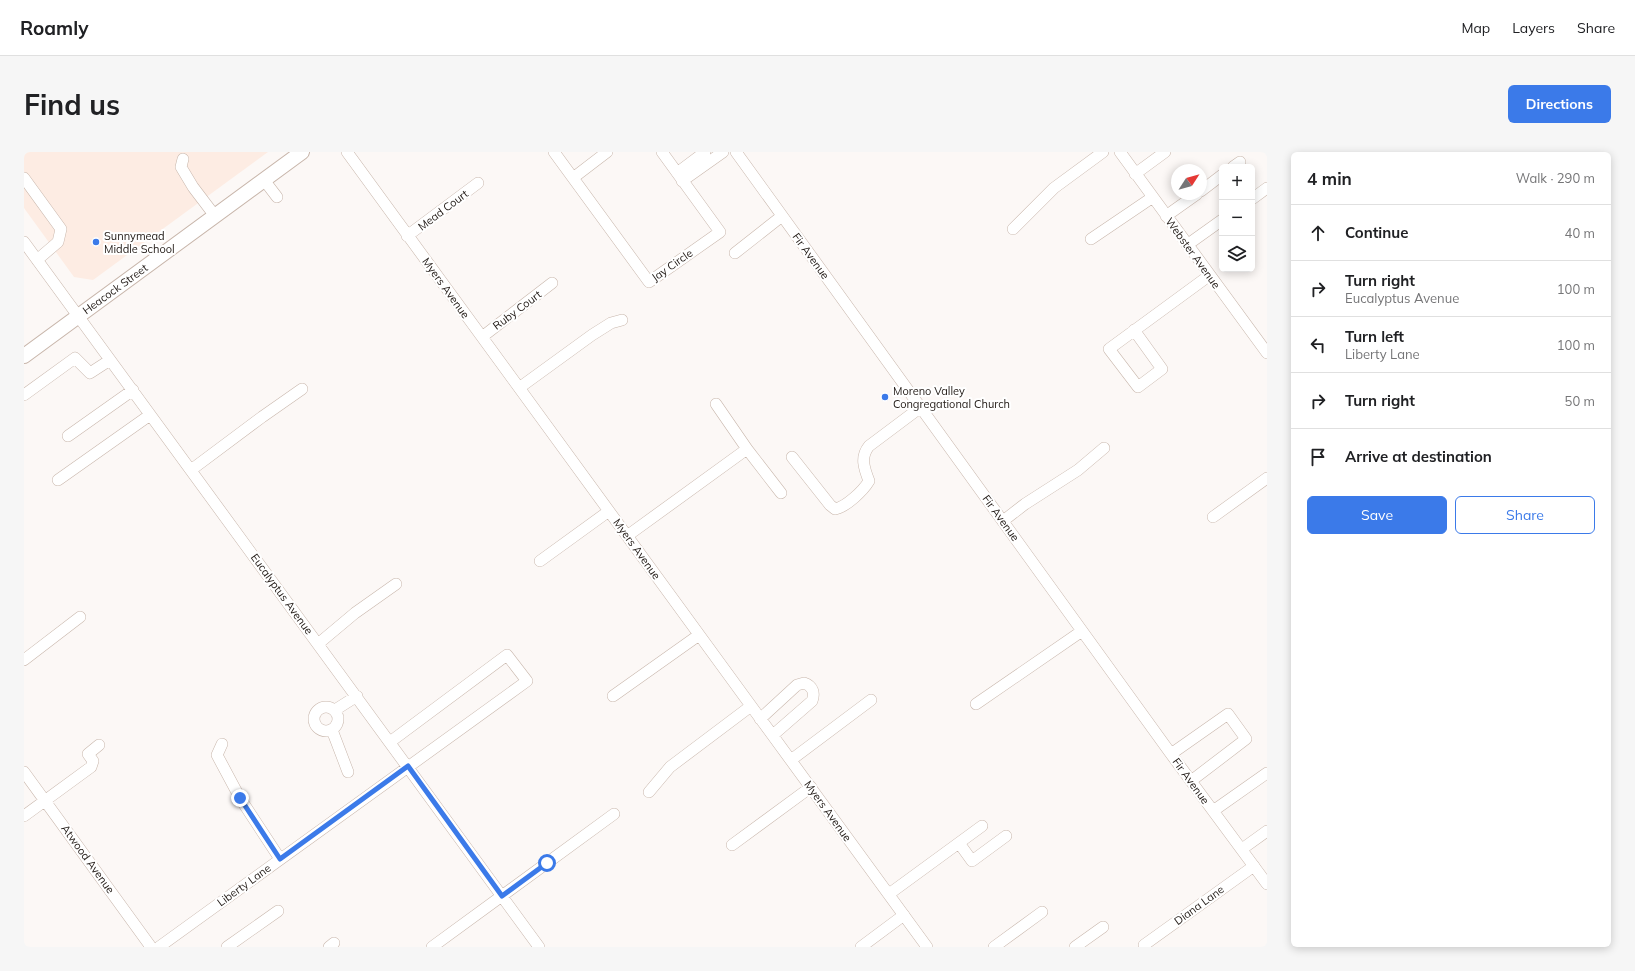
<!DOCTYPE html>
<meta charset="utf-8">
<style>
body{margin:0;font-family:Mulish,sans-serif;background:#f6f6f6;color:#202124}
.controls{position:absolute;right:12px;top:12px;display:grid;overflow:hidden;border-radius:6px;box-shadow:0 2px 10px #0003}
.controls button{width:36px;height:36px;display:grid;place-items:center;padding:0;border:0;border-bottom:1px solid #e0e0e0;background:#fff;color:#202124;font:20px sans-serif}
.compass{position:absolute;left:1147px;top:12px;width:36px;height:36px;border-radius:50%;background:#fff;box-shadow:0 2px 10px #0003;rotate:54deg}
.stop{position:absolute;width:12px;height:12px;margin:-9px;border:3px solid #3b7ae9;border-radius:50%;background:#fff}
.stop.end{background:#3b7ae9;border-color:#fff;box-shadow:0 1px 4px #0008}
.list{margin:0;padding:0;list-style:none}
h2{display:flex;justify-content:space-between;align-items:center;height:52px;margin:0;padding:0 16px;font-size:17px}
h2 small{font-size:13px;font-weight:400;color:#757577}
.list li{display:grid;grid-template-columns:26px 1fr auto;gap:12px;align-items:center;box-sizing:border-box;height:56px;padding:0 16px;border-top:1px solid #e0e0e0}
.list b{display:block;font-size:15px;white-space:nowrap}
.list p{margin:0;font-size:13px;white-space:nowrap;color:#757577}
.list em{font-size:13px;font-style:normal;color:#757577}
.actions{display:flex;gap:8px;padding:12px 16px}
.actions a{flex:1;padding:9px 0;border:1px solid #3b7ae9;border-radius:6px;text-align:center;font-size:14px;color:#3b7ae9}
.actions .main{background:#3b7ae9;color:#fff}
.icon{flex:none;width:22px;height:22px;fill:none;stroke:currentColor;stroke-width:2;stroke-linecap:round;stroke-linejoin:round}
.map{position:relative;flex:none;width:1243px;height:795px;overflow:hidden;border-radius:6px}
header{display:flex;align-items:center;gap:24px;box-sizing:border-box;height:56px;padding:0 20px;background:#fff;border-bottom:1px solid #e0e0e0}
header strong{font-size:19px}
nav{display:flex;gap:22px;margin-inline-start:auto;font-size:14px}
.intro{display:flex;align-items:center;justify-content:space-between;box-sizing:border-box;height:96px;padding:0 24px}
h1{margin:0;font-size:28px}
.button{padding:10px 18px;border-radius:6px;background:#3b7ae9;color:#fff;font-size:14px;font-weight:700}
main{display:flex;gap:24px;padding:0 24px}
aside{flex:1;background:#fff;border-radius:6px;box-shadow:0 2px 10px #0003}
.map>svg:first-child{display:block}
.built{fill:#fdece3}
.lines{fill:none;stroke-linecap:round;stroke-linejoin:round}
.minor-casing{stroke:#c8b6ab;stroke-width:12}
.major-casing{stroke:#c8b6ab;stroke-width:16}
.minor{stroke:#fff;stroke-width:11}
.major{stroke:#fff;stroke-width:14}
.route{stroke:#3b7ae9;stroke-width:5}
.poi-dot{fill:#3b7ae9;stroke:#fff;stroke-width:1.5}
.labels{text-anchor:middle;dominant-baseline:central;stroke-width:4;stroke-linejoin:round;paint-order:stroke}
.street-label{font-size:11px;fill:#27201c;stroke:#fff}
.poi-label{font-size:11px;fill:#27201c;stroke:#fff;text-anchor:start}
</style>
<header>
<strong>Roamly</strong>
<nav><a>Map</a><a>Layers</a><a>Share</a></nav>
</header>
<div class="intro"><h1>Find us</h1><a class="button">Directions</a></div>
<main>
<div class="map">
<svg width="1243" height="795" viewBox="0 0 1243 795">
<rect width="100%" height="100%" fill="#fcf8f6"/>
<path class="built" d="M0,0H244L69,128L50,125L0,56Z"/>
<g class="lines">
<defs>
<path id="minor" d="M323,0L903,795
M530,0L625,130L696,80L638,0
M712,0L1147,602L1243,732
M1096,0L1243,201
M159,7L157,15L169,35L191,64
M1209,15L1216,10
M653,21L681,0
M1111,22L1141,0
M0,26L37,77L34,90L13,108
M549,26L583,0
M240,28L253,45
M658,29L699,0
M1177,39L1198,23
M1228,47L1243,36
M1142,64L1173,42
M989,77L1030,36L1079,0
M383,84L454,31
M1067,87L1129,45
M0,90L515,795
M1163,93L1198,68
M711,101L758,64
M1110,178L1138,217L1114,235L1085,197L1186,123
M458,185L528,131
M495,236L568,183L587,171L598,168
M0,243L51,206L66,221L86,208
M44,284L109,238
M723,297L757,341
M768,305L806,353L811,357C822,355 839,339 845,329C840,316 836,305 845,294L897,255
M167,318L238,265L278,237
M34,328L126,263
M1189,365L1243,326
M979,369L1001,352L1054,318L1080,296
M603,384L723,297L692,252
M516,409L585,359
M294,492L331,461L372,432
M0,508L56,465
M589,544L675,483
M952,552L1058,479
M290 567a12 12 0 1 1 24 0a12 12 0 1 1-24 0Z
M311,558L333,544
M736,567L773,533L780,531C789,534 791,541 788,549L749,583
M308,578L324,620
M198,592L193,603L216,646L256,707
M1147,602L1204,562L1222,587L1167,629
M767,608L847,548
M0,620L127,795
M625,640L646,615L727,554
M1189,659L1243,621
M0,664L67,615L69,609L64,602L75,593
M935,691L948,709L982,684
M708,693L787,635
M1218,697L1243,679
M865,742L958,674
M1120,793L1230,714
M135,795L503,529L483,503L366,590
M203,795L254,759
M305,795L310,791
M408,795L590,662
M837,795L880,763
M970,795L1018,760
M1051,795L1079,775"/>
<path id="major" d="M0,204L278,0"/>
</defs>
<use href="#minor" class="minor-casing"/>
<use href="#major" class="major-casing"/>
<use href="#minor" class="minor"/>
<use href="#major" class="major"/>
</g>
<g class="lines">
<path class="route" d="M216,646L256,707L384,614L478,744L523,711"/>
</g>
<g class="poi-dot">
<circle cx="72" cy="90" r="4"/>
<circle cx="861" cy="245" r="4"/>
</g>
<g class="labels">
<g class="street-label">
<text transform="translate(419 58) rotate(-37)">Mead Court</text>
<text transform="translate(1169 101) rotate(54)">Webster Avenue</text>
<text transform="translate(787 104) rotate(54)">Fir Avenue</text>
<text transform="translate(648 113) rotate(-35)">Jay Circle</text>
<text transform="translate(422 136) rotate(54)">Myers Avenue</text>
<text transform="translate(91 137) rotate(-36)">Heacock Street</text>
<text transform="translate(493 158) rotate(-37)">Ruby Court</text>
<text transform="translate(977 366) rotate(54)">Fir Avenue</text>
<text transform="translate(613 397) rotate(54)">Myers Avenue</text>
<text transform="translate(258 442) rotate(54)">Eucalyptus Avenue</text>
<text transform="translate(1167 629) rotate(54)">Fir Avenue</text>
<text transform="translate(804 659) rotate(54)">Myers Avenue</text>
<text transform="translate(64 707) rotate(54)">Atwood Avenue</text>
<text transform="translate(220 733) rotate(-36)">Liberty Lane</text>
<text transform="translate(1175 753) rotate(-36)">Diana Lane</text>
</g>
<g class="poi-label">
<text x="80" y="84">Sunnymead<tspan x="80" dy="13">Middle School</tspan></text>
<text x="869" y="239">Moreno Valley<tspan x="869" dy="13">Congregational Church</tspan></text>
</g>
</g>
</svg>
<div class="controls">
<button>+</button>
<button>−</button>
<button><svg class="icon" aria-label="layers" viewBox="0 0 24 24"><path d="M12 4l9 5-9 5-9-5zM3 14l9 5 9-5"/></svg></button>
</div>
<svg class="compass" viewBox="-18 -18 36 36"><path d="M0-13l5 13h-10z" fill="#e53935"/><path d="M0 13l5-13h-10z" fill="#757577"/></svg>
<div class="stop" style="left:523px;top:711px"></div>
<div class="stop end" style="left:216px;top:646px"></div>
</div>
<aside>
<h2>4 min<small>Walk · 290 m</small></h2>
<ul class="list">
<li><svg class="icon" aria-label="ahead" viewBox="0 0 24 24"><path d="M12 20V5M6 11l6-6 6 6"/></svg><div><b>Continue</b></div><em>40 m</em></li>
<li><svg class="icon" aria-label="right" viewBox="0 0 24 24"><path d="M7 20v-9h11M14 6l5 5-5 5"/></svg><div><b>Turn right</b><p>Eucalyptus Avenue</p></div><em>100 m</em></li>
<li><svg class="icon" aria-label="left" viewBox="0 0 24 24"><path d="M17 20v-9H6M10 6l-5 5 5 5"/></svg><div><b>Turn left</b><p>Liberty Lane</p></div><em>100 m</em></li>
<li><svg class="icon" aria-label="right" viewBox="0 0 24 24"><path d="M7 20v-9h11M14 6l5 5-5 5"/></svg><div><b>Turn right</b></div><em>50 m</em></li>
<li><svg class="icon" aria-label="arrive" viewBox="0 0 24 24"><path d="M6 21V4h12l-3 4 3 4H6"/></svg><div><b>Arrive at destination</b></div></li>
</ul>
<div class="actions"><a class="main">Save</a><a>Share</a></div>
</aside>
</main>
